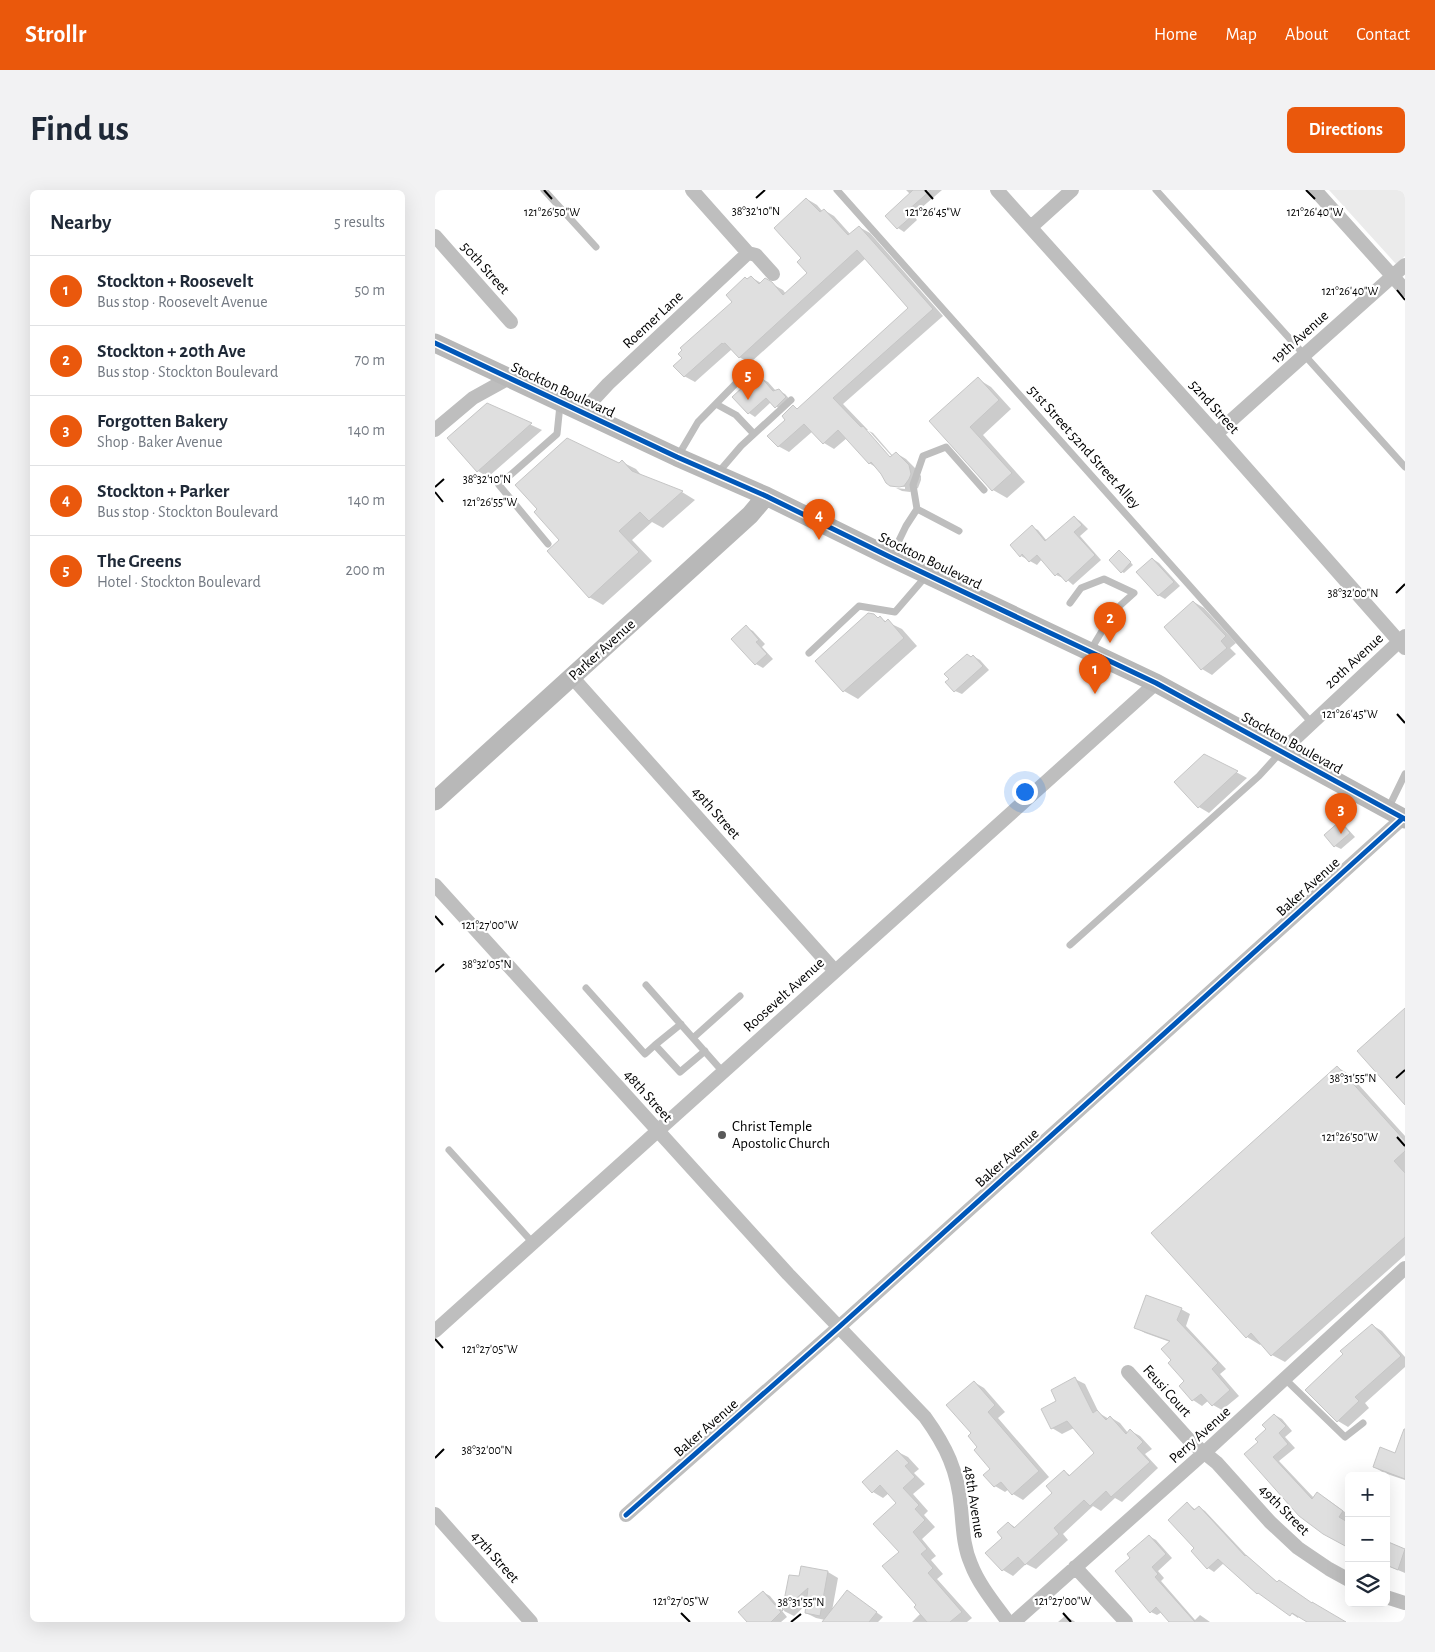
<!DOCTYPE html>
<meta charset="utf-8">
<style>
body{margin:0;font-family:"Alegreya Sans",sans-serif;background:#f2f2f3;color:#1f2937}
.controls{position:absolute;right:15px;bottom:15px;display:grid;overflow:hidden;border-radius:8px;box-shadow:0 5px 20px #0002}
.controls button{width:45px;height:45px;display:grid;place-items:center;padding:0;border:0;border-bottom:1px solid #e0e1e3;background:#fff;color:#1f2937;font:25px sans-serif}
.you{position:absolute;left:589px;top:601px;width:18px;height:18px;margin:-12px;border:4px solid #fff;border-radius:50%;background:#1a73e8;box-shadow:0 0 0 8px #1a73e833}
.badge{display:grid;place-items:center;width:32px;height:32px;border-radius:50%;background:#ea580c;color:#fff;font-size:16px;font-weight:700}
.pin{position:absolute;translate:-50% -41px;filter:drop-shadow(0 1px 2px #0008)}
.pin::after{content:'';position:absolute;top:26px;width:18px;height:15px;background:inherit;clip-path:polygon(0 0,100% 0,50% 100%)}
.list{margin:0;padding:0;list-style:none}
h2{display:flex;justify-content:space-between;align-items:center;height:65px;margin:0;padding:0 20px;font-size:21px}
h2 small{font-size:16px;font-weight:400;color:#747a83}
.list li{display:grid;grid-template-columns:32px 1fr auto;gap:15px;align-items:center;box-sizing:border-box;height:70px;padding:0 20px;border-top:1px solid #e0e1e3}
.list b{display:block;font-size:19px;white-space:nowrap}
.list p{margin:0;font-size:16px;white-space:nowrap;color:#747a83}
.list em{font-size:16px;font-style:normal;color:#747a83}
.icon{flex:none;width:28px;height:28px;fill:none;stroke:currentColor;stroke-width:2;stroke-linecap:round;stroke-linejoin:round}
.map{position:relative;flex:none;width:970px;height:1432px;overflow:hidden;border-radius:8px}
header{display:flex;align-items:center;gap:30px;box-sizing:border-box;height:70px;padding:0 25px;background:#ea580c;color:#fff}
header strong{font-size:24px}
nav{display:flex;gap:28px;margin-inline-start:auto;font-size:18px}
.intro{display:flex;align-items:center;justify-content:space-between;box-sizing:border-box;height:120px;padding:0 30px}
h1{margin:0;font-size:35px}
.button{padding:12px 22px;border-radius:8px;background:#ea580c;color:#fff;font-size:18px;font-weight:700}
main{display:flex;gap:30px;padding:0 30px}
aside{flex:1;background:#fff;border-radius:8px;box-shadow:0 5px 20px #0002}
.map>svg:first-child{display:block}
.green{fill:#ebebeb}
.shadow{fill:#0003}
.building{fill:#dfdfdf;stroke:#c6c6c6}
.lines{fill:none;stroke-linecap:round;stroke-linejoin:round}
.lane{stroke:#bebebe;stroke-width:7}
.street{stroke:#bebebe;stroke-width:14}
.secondary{stroke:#b8b8b8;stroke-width:19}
.cycleway-casing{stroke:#fff;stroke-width:8}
.cycleway{stroke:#0057b8;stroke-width:5}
.ticks{fill:none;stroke:#000;stroke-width:2}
.poi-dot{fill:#595959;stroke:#fff;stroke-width:2}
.labels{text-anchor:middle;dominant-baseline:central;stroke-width:4.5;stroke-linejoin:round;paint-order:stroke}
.street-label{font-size:15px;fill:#000;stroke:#fff}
.poi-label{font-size:15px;fill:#000;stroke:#fff;text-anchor:start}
.ticks-label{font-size:12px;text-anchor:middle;fill:#000;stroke:#fff;stroke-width:4.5;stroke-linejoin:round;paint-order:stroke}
</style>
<header>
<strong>Strollr</strong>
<nav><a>Home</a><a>Map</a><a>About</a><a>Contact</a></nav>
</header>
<div class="intro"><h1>Find us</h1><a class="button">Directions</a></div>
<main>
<aside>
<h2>Nearby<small>5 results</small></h2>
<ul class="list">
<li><span class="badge">1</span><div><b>Stockton + Roosevelt</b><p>Bus stop · Roosevelt Avenue</p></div><em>50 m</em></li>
<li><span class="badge">2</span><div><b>Stockton + 20th Ave</b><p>Bus stop · Stockton Boulevard</p></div><em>70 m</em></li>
<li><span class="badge">3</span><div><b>Forgotten Bakery</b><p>Shop · Baker Avenue</p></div><em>140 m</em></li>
<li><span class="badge">4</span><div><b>Stockton + Parker</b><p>Bus stop · Stockton Boulevard</p></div><em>140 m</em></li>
<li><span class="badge">5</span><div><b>The Greens</b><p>Hotel · Stockton Boulevard</p></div><em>200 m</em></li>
</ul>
</aside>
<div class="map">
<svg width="970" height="1432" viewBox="0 0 970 1432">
<rect width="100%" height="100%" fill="#fff"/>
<path class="green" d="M894,0H970V66L961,74Z"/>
<path class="shadow" d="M471,0H507L478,25L482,30L469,42L463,38L475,4Z
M372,9L382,15L388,22L389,20L399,26L416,45L424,37L435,43L508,126L408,214L433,240H430L459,272L461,271L434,241L438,243L458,266L461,263L471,269L481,279L486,286V290L483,298L475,302L467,301L461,298L470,299V297L460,295V297L456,295L442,278L434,273L412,248L399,259L389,253L378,241L354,262L343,256L358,217L363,220L475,118L431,68L315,173L304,167L297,159L260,192L249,186L316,87L326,93L330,90L348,100L351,104L374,83L368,68Z
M322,186L333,192L341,201H344L350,204L357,212L347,221L336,212L320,227L314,223Z
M543,189L556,197L576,219L548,245L590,292L572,308L558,300L496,231Z
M52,214L107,240L53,287L43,281Z
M187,272L201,279L207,286L247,302L260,310L228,338L217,332L197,350L217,371L168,415L154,407L126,350Z
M639,327L645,331L653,339L645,346L666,370L638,395L629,387L628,388L621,385L607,369L602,375L586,366L597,337L603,340L612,351Z
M687,363L698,375L689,383L687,382Z
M718,369L724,373L745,396L730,409L723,405Z
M759,412L769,418L801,453L795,458L801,464L777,485L767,479L731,437Z
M438,425L467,439L482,456L423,509L409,501L381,471Z
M311,437L318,441L330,454L327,457L338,469L328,478L321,474L298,449Z
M538,466L545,470L554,480L527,504L520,501Z
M770,565L812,588L774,623L764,617Z
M905,633L911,637L920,647L906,659L900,656Z
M902,877L915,885L970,946V1065L850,1172L837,1165L827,1153L825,1155L812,1147Z
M746,1119L755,1124L751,1136L791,1179L785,1184L804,1206L787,1220L778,1215L774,1210L767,1216L758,1210L745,1196L751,1191L738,1170L735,1152L710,1143L701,1138Z
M937,1135L947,1141L970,1167V1177L930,1213L934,1218L913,1237L903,1231L910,1164Z
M640,1189L650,1194L664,1223L674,1229L675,1227L685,1233L693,1243L696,1241L705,1246L717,1259L710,1264L723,1278L687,1312L680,1308L666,1321L658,1316L628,1344L633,1350L601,1379L591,1374L578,1386L568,1380L552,1363L569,1348L574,1333L581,1338L619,1303L629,1281L636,1286L661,1263L639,1238L627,1244L617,1238L607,1219L623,1211Z
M539,1192L549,1198L570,1222L563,1228L614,1287L588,1310L578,1304L574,1299L570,1302L560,1296L557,1279L538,1244Z
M840,1225L847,1229L857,1241L850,1247L860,1258L844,1271L879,1308L889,1307L914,1325L910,1332L914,1357L825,1252Z
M970,1249V1290L949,1283L939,1277L961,1264Z
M463,1262L473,1267L484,1279L479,1283L490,1294L478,1304L493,1321L489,1325L500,1337L487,1349L501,1366L496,1370L508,1384L502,1389L537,1428L532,1432H477L486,1423L466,1362L463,1313L454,1303L448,1308L438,1302Z
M753,1314L761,1320L764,1317L770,1321L814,1368L843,1393L909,1432H874L864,1426L863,1428L830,1406L823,1403L790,1372L779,1382L773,1378L761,1358Z
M714,1346L721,1350L737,1368L723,1381L729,1388L726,1391L760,1430L765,1425L775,1432H736L727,1422L722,1425L716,1422L697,1368Z
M951,1353L970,1361V1383L951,1375Z
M393,1382L403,1388L397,1421L412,1401L448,1427L443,1432H399L381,1428L371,1423L372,1414L359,1426L349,1421L355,1386L365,1388Z
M328,1402L335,1406L352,1427L346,1432H314Z
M630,1426L639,1431L640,1432H623Z"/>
<path class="building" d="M478,0H496L472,21L477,26L462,39L450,26Z
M371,8L385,22L389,19L413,45L424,36L498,119L398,208L426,237L428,236L455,267L461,262L474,275L476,284L474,289L469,296L464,297L455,296L451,293L446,284L436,272L434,274L403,240L388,254L369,234L343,257L332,246L350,230L347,226L358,215L362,219L473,118L422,60L304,168L290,153L288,154L287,153L249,187L238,176L247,168L243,164L247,160L245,158L297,112L291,105L310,87L312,89L316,86L324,94L330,88L337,92L348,105L372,83L362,72L366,68L339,38Z
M322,184L325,188L326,187L338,201L344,199L351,207L340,218L331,208L313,224L297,207Z
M543,187L564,210L535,237L577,283L557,301L494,231Z
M52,213L97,233L42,282L12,248Z
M132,248L184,273L187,270L197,281L248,301L214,331L205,322L184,341L204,362L154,408L112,361L124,350L99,322L102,319L80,295Z
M639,326L647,335L639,342L660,365L631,392L623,383L620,386L602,365L594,372L587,364L585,367L575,355L597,335L610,351Z
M684,360L696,372L686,383L674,370Z
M717,368L739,392L723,406L701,382Z
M758,411L791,446L786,451L792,458L766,480L729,437Z
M433,423L439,424L443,428L445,426L450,432L453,429L469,448L408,502L380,471Z
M311,435L324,450L321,452L332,464L320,475L296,449Z
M532,464L536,467L538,465L548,476L519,502L510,492L514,489L509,484Z
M769,564L803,581L763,618L739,592Z
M905,631L915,643L899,657L889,645Z
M970,818V915L922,861Z
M902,876L970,951V961L959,971L970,983V1047L836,1166L816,1143L811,1148L716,1043Z
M711,1105L747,1118L742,1130L783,1173L777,1179L795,1200L777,1216L766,1204L757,1211L744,1196L749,1191L733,1173L736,1170L726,1159L735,1151L699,1138Z
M937,1134L966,1166L920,1207L924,1211L902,1232L870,1200L908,1164L905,1161Z
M640,1187L658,1223L662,1220L671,1230L675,1226L691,1244L695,1239L708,1252L702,1258L715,1272L676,1307L671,1301L655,1316L649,1310L619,1338L624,1344L590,1375L583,1367L567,1381L550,1363L567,1348L562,1342L573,1332L579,1338L617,1303L611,1296L629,1280L634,1286L659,1263L632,1231L616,1239L606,1219L621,1211L616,1200Z
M539,1191L560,1215L553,1222L604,1281L577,1305L566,1292L559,1297L548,1285L555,1279L539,1260L542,1257L533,1246L536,1243L511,1215Z
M839,1224L851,1236L844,1243L853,1254L838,1267L877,1309L882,1302L908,1321L904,1327L914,1333V1358L888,1344L864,1326L809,1264L823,1252L820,1249L831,1239L827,1235Z
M969,1239H970V1289L938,1277L945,1257L960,1263Z
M462,1260L474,1273L470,1276L480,1287L468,1298L484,1315L480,1319L490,1330L478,1342L492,1359L486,1364L498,1378L493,1383L527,1422L515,1432H492L479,1417L481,1415L447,1376L464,1362L438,1334L461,1313L445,1295L437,1303L427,1292Z
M752,1312L759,1320L764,1316L810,1366L811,1365L842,1392L844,1390L877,1413V1412L911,1432H872L857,1423L855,1426L823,1403L822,1404L783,1369L772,1379L756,1361L759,1358L733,1330Z
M714,1345L731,1364L717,1377L723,1384L720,1387L760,1432H734L721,1417L715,1423L680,1381L695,1368L692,1364Z
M951,1351L970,1359L963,1380L951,1375Z
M366,1376L393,1381L385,1426L370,1423L373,1398L347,1421L354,1385L364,1386Z
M412,1400L442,1422L434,1432H387Z
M328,1401L346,1422L336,1432H312L303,1422Z"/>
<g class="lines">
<path class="lane" d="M109,0L161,57
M402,0L876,532
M721,0L970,277
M281,214L301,225L319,244
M243,266L263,232L316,178
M282,284L306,256L356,210
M482,319L524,341
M113,354L64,295L122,244L125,215
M456,367L471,336L482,319L478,295L488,266L511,257L549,300
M635,413L646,398L669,389L699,403L679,421L655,461
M374,463L424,416L460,422L492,385
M953,619L970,584
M635,755L824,586L845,563
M211,795L288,882
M151,798L210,864L220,855L245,882L270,861
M258,848L305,806
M220,855L246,834
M14,960L98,1053
M850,1189L910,1247L928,1233"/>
<path class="street" d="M257,0L313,63L321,65L338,84
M562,0L781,244L970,458
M880,0L970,100
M596,37L637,0
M0,46L76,132
M147,222L173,194L313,63
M0,240L38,208L74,188
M781,244L970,75
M137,487L400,781
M847,561L970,446
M0,695L353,1084L490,1227C511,1256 523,1281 526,1318C528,1337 528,1356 536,1374C544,1395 560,1414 573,1432
M0,1141L721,493
M693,1182L756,1252L782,1273L835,1332L863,1358L894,1379L914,1390
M0,1324L96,1432
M191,1325L404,1137L968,628
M640,1377L691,1432
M951,1407L970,1413
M579,1432L769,1263L970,1078"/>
<path class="secondary" d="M0,153L242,267L331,306L455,367L721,493L970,629
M0,611L315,325L331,306"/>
<defs>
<path id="cycleway" d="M0,153L242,267L331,306L455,367L721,493L970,629
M191,1325L404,1137L968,628"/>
</defs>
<use href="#cycleway" class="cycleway-casing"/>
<use href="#cycleway" class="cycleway"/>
</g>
<path class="ticks" d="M109,0L117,9M490,0L498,9M871,0L880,9M321,8L330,0M962,100L970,110M0,297L9,289M0,302L8,312M961,403L970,394M962,524L970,533M0,726L8,735M0,782L9,774M961,888L970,880M962,947L970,956M0,1149L8,1158M0,1268L9,1259M246,1423L255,1432M628,1423L636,1432M356,1432L366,1424"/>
<circle class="poi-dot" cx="287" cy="945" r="5"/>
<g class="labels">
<g class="street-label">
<text transform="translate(50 78) rotate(48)">50th Street</text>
<text transform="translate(218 130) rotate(-43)">Roemer Lane</text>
<text transform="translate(865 147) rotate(-42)">19th Avenue</text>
<text transform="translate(128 200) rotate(25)">Stockton Boulevard</text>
<text transform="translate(779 217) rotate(48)">52nd Street</text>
<text transform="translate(649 257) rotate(48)">51st Street 52nd Street Alley</text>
<text transform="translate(495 371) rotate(26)">Stockton Boulevard</text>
<text transform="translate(167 460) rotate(-42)">Parker Avenue</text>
<text transform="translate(919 471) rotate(-43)">20th Avenue</text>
<text transform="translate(857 553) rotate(29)">Stockton Boulevard</text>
<text transform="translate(281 623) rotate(48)">49th Street</text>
<text transform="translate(873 697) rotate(-42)">Baker Avenue</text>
<text transform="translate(349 805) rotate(-42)">Roosevelt Avenue</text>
<text transform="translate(213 906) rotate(48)">48th Street</text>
<text transform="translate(572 968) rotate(-42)">Baker Avenue</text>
<text transform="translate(732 1201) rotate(48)">Feusi Court</text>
<text transform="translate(271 1238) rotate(-41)">Baker Avenue</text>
<text transform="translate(765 1245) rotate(-42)">Perry Avenue</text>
<text transform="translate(539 1312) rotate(81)">48th Avenue</text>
<text transform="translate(849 1320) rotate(45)">49th Street</text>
<text transform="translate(60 1367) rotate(48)">47th Street</text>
</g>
<g class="poi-label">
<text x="297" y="936">Christ Temple<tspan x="297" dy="17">Apostolic Church</tspan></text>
</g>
</g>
<g class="ticks-label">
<text x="321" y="25">38°32'10"N</text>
<text x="117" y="26">121°26'50"W</text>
<text x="498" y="26">121°26'45"W</text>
<text x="880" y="26">121°26'40"W</text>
<text x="915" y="105">121°26'40"W</text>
<text x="52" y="293">38°32'10"N</text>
<text x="55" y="316">121°26'55"W</text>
<text x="918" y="407">38°32'00"N</text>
<text x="915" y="528">121°26'45"W</text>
<text x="55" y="739">121°27'00"W</text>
<text x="52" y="778">38°32'05"N</text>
<text x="918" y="892">38°31'55"N</text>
<text x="915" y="951">121°26'50"W</text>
<text x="55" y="1163">121°27'05"W</text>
<text x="52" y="1264">38°32'00"N</text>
<text x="246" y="1415">121°27'05"W</text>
<text x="628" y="1415">121°27'00"W</text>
<text x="366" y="1416">38°31'55"N</text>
</g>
</svg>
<div class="controls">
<button>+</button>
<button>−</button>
<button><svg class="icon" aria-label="layers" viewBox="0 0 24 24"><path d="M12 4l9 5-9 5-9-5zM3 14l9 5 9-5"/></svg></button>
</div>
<div class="you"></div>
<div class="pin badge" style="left:660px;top:504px">1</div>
<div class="pin badge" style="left:675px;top:453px">2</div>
<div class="pin badge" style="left:906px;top:644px">3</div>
<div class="pin badge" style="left:384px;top:350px">4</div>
<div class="pin badge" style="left:313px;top:210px">5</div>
</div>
</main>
